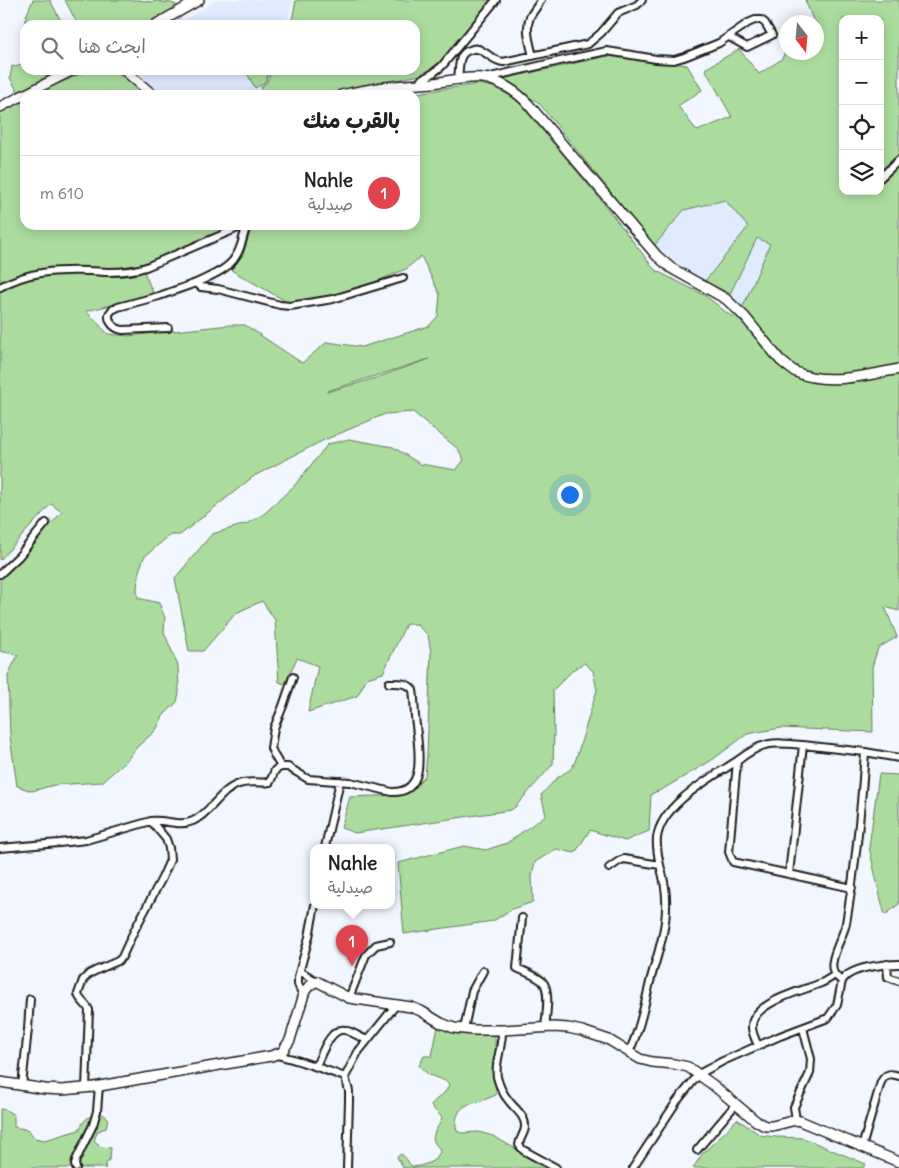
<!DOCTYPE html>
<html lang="ar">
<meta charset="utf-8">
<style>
body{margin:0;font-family:Delius,"Playpen Sans Arabic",sans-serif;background:#f2f2f2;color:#222;direction:rtl}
.controls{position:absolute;right:15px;top:15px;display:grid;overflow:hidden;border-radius:10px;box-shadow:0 2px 12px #0003}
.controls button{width:45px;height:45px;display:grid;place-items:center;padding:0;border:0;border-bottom:1px solid #e0e0e0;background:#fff;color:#222;font:25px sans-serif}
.compass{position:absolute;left:779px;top:15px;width:45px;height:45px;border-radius:50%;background:#fff;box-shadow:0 2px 12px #0003;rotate:164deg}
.you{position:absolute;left:569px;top:494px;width:18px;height:18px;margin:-12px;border:4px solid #fff;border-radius:50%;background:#1a73e8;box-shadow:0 0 0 8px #1a73e833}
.badge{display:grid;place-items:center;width:32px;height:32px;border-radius:50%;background:#1f6fb2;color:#fff;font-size:16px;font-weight:700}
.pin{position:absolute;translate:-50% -41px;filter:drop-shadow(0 1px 2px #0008)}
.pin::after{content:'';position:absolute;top:26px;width:18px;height:15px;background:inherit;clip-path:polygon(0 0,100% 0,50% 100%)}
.popup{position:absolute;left:310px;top:844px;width:85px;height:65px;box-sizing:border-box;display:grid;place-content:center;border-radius:10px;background:#fff;filter:drop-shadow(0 1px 4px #0005);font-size:16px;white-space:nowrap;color:#767676}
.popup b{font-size:19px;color:#222}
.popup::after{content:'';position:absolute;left:50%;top:100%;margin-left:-10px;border:10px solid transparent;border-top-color:#fff}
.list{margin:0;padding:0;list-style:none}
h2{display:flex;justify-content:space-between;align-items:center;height:65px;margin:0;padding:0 20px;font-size:21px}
h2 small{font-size:16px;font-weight:400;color:#767676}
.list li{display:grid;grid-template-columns:32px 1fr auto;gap:15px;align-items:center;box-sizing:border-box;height:75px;padding:0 20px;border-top:1px solid #e0e0e0}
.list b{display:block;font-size:19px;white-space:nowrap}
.list p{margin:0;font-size:16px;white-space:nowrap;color:#767676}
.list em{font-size:16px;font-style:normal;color:#767676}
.icon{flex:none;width:28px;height:28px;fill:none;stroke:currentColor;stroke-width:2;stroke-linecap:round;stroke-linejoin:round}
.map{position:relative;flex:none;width:899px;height:1168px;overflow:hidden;direction:ltr}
.search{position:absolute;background:#fff;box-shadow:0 2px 12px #0003;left:20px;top:20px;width:400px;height:55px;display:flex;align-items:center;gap:12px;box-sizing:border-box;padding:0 18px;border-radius:15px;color:#767676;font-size:19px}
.panel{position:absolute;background:#fff;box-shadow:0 2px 12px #0003;left:20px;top:90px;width:400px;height:140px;border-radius:15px;direction:rtl}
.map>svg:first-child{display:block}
.built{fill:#e0ebff}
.green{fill:#abdc9d;stroke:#647c5c;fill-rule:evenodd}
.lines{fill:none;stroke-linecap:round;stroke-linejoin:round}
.street-casing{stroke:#1c1c1c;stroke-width:10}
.secondary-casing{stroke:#1c1c1c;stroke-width:12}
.street{stroke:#fff;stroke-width:6}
.secondary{stroke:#fff;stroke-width:9}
</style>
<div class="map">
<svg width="899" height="1168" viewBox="0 0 899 1168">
<rect width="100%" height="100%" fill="#f1f6ff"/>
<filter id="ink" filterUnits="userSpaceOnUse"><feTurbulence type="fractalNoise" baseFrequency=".02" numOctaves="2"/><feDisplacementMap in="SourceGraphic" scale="10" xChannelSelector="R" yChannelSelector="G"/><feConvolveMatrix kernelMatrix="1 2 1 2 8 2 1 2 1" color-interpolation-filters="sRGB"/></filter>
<g filter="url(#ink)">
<path class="built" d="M218,0H293L286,25H177Z
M138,70H273L262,92L259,95H157L149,89Z
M725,200L757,238L770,244L742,309L680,269L654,246L684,210Z"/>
<path class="green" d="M33,0H50L63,25H25L26,16Z
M65,0H138L152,2L156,1L171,3L181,7L147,25H78Z
M296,0H494L446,56L428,73L331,95H259L262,92L261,87L266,83L273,70H415V25H291Z
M805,0H899V611L885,607L897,637L878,648L872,667L873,732L781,728L747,734L712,760L663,789L651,794L649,831L625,841L590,830L575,853L556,849L535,862L532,876L533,902L512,909L493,921L404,934L398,863L464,846L486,850L507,843L546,815L541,795L557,778L571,769L575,762L597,690L593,671L584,663L574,669L553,690L554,731L553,764L515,807L511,810L355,833L341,828L350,797L400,795L413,789L425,776L427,755L431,652L428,635L416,624H406L383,673L367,678L357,696L308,712L318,666L297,658L285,684L279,682L275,620L262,601L236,613L203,651H189L175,578L212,534L246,524L264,514L294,486L328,444L349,439L393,447L420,464L456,470L464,460L458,449L413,412L385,414L322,441L254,476L180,535H170L144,557L139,571L137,589L138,598L159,603L165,618L164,632L178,666L179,693L177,702L163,716L156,730L137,747L126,761L102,782L54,785L32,791L17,786L10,736L8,675L18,655L0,651V579L62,512L51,504L0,560V110L25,99V225H239L141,265L154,295L86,311L108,334L128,336L230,325H245L302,363L327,342L362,347L429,326L438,316L440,295L421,256L406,269L348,293L289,303L231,270L243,255L252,226L255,225H415V95H403L478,84L493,87L515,98L597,195L655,270L706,296L732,317L742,309L770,244L757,238L730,294L705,281L748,227L725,200L684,210L654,246L538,102L498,80L608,56L687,65L702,90L678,106L697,131L732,117L705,69L739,49L759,74L782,59L786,49V52H816L817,49L822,46L817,30L816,22H814ZM843,19H880V191H843ZM429,359L376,378L327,392V391Z
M25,62V70H59L18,92L10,78L12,66L16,67Z
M89,70H118L145,95H33Z
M245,70H271L264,83L255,88Z
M879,774L899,775V904L885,915L880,896L869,847Z
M438,1027L457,1031L495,1034L496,1095C491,1097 486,1099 481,1101C476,1103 470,1103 465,1106C457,1111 454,1122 457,1131L461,1133L479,1132L493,1136L549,1168H403L397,1157L401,1154C407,1158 408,1163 412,1166C417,1168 431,1163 435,1159C437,1157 438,1155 440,1152L439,1148C426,1136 439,1129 442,1118C439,1113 434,1111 431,1105C437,1097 447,1094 449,1084L446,1081L429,1075L419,1066L424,1056H432Z
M0,1109L6,1110L14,1115V1127L29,1130L34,1138L45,1140L79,1130C84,1119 88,1116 101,1113L108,1118L106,1128L98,1131L94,1140L101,1147L111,1148L110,1158L105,1166L106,1168H0Z
M737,1119L760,1135L776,1137L803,1138L866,1164L863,1168H693L703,1153L725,1132Z"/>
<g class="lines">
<defs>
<path id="street" d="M533,56C530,44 525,29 530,17C533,11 538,6 541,0
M458,78C460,68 457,53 470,50C474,48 478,48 482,51C490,55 494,61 503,62L588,44L601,33L618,13L637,5L642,0
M486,78L560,61L607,51L656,59L674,60L684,57L719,43L748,23L755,20H761L765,23L772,35L747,47L729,37
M417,85L422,79L432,74L442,66L496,0
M880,178L899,160
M247,225C243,235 242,247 236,256C228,270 210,276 196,283L201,287L218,289L280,305L290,306L333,299L403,278
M0,287C29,271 57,270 89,271C96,271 102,272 109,272C122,272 134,271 146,267L245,225
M168,328L123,330C115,329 108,323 109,314L112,310L118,307L159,296L196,283
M0,574L19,556L46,523
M281,767L274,755L271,748L274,728L283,706L293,677
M325,847L340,781
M0,848L59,843L86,840L151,821C165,819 179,827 193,821C211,813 220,790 239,784C250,780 259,784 270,782L275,770L281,767H288L308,779L350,782L392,792C428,793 418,748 416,725C414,714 415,702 413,690C408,682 398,683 389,683
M660,865C658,856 656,847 657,838C661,804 711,778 737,761
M609,868L619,861L624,859L660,865C664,879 667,893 666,907C666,931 657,956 651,978C645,1003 640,1029 629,1052
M789,874L733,862L729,852L737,761C763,741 771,742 803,745
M852,888L789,874L803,745L865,752
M522,918L517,968C525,972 535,975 542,981C551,989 546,1016 545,1028
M887,964L888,977L899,981
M300,971L316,981
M842,981C839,979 836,977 834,973C827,961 844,936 846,923C856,866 861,809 865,752L899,758
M303,996L298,984V977L309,937L315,905
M349,998L366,955L376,945L390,942
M464,1029L472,991L483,971
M502,1030C502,1034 502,1038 501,1042C500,1054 495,1064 497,1077C499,1085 503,1094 509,1101C514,1108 526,1116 525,1127C525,1133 520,1137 519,1145L523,1150L556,1168
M758,1046C756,1040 752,1034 752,1027C751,1002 803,991 821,983C826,981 830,978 835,975
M277,1055C300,1060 322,1069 345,1077
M316,1066C321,1056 330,1027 345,1030C352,1032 360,1037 367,1040
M22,1086L28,1029L30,999
M86,1088L89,1010C86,1003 79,1000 78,994L83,980L89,974L97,970L118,961L122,957L134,931L162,878L170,860L169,848L166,839L151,821
M796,1120L794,1107L810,1073L811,1059L804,1032V1027
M862,1147L881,1082C886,1073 890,1073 899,1076
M697,1150L736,1104
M76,1168L75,1165L76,1160L93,1125L97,1111L99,1086
M347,1168L349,1101V1091L345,1077L358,1052L396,1005
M633,1168L677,1101L699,1074L723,1061L780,1036L828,1018L837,1005L842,981C849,967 885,964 899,964"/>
<path id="secondary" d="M155,25L199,0
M124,70L153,95
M341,95C359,91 376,88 394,86C407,85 420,84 433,83C450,81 466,76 483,78C500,81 518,92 529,105L657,256L671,268L726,299L745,317L780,360C785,364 790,369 796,372C825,386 869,375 899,369
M0,107L73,70
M0,1082L45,1089L62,1090L94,1087L271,1056L282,1052L290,1040L305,991L309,986L316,981L349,998L411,1007L421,1011L441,1023L454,1028L474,1030H502L554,1027L568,1028L582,1031L609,1040L640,1059L652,1062L674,1064L688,1067L713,1085L756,1121L765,1126H772L796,1120L800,1121L899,1162"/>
</defs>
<use href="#street" class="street-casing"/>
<use href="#secondary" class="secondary-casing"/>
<use href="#street" class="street"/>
<use href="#secondary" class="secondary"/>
</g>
</g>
</svg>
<div class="controls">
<button>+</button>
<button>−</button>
<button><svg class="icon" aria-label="locate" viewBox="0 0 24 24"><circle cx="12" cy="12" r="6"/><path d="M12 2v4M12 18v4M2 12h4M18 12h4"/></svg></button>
<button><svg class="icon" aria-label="layers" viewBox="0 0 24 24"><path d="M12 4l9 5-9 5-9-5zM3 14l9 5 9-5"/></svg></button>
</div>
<svg class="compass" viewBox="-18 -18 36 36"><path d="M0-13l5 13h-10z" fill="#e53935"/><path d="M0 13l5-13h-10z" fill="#767676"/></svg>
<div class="you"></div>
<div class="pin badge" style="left:352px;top:966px;background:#e0444e">1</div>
<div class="popup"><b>Nahle</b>صيدلية</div>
<div class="search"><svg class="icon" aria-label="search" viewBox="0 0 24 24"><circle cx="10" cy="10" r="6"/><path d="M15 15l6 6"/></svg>ابحث هنا</div>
<section class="panel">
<h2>بالقرب منك<small></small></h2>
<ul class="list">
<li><span class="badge" style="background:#e0444e">1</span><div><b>Nahle</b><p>صيدلية</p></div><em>610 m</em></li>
</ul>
</section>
</div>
